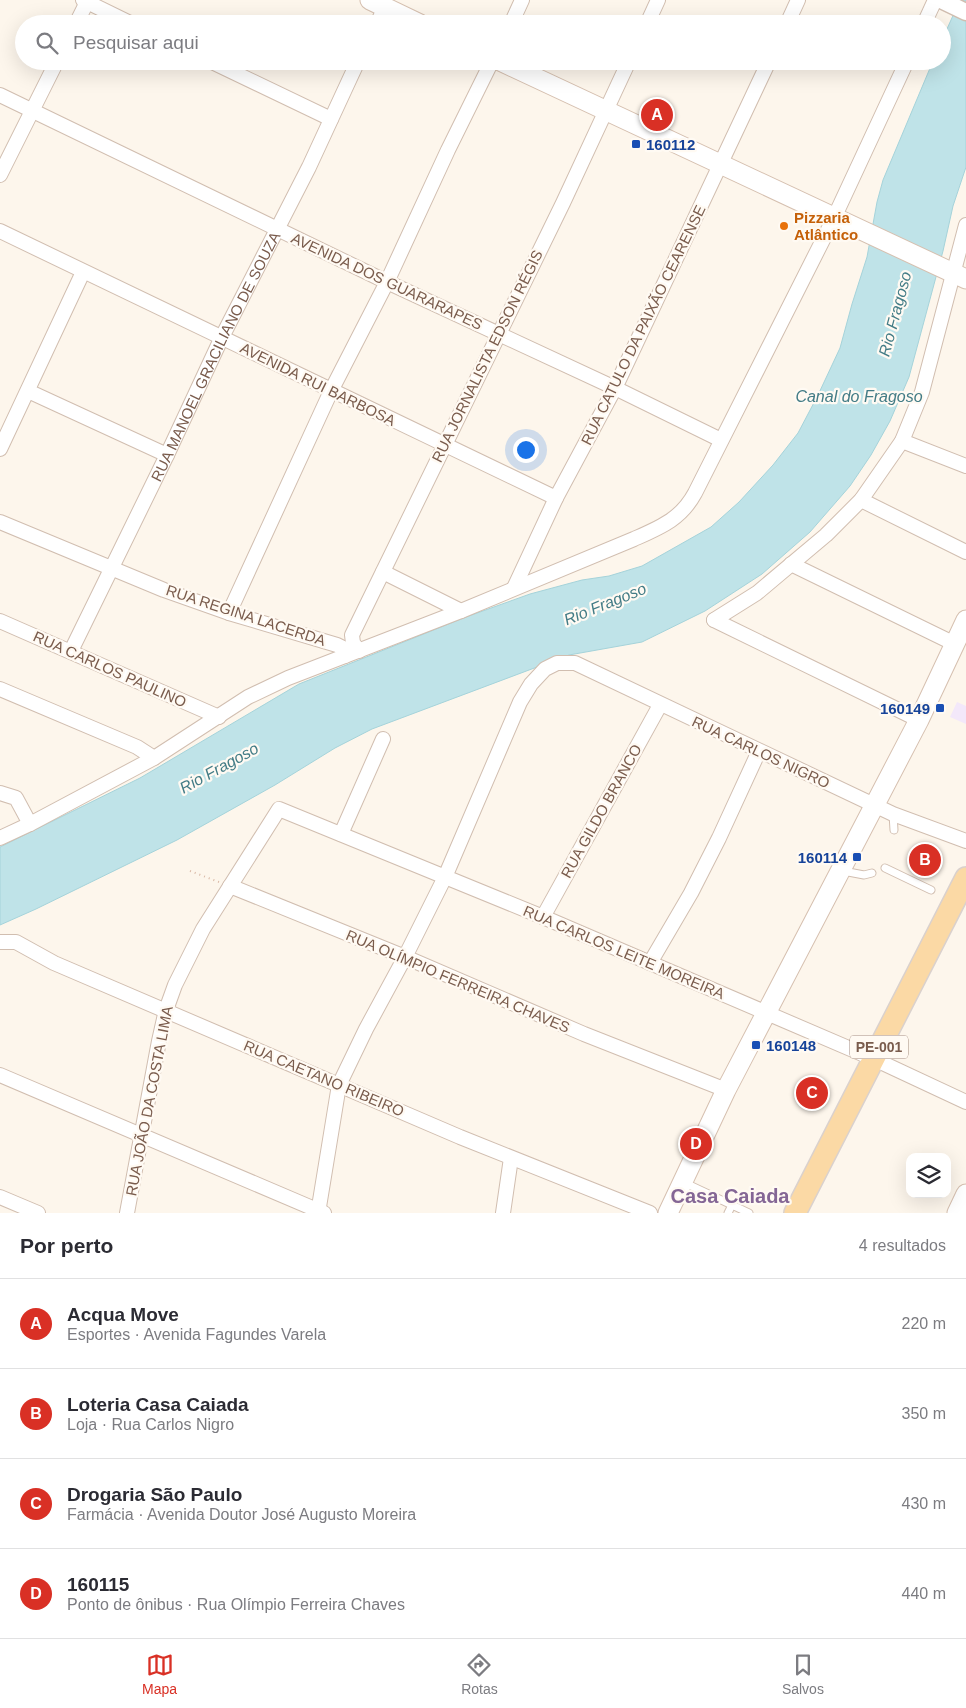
<!DOCTYPE html>
<html lang="pt">
<meta charset="utf-8">
<style>
body{margin:0;font-family:Helvetica,sans-serif;background:#f7f7f7;color:#2b2b33}
.controls{position:absolute;right:15px;bottom:15px;display:grid;overflow:hidden;border-radius:10px;box-shadow:0 5px 20px #0002}
.controls button{width:45px;height:45px;display:grid;place-items:center;padding:0;border:0;border-bottom:1px solid #e1e1e2;background:#fff;color:#2b2b33;font:25px sans-serif}
.you{position:absolute;left:525px;top:449px;width:18px;height:18px;margin:-12px;border:4px solid #fff;border-radius:50%;background:#1a73e8;box-shadow:0 0 0 8px #1a73e833}
.badge{display:grid;place-items:center;width:32px;height:32px;border-radius:50%;background:#d93025;color:#fff;font-size:16px;font-weight:700}
.pin{position:absolute;translate:-50% -50%;border:2px solid #fff;box-shadow:0 1px 5px #0006}
.list{margin:0;padding:0;list-style:none}
h2{display:flex;justify-content:space-between;align-items:center;height:65px;margin:0;padding:0 20px;font-size:21px}
h2 small{font-size:16px;font-weight:400;color:#7c7c81}
.list li{display:grid;grid-template-columns:32px 1fr auto;gap:15px;align-items:center;box-sizing:border-box;height:90px;padding:0 20px;border-top:1px solid #e1e1e2}
.list b{display:block;font-size:19px;white-space:nowrap}
.list p{margin:0;font-size:16px;white-space:nowrap;color:#7c7c81}
.list em{font-size:16px;font-style:normal;color:#7c7c81}
.icon{flex:none;width:28px;height:28px;fill:none;stroke:currentColor;stroke-width:2;stroke-linecap:round;stroke-linejoin:round}
.map{position:relative;flex:none;width:966px;height:1213px;overflow:hidden}
.search{position:absolute;background:#fff;box-shadow:0 5px 20px #0002;left:15px;right:15px;top:15px;height:55px;display:flex;align-items:center;gap:12px;box-sizing:border-box;padding:0 18px;border-radius:28px;color:#7c7c81;font-size:19px}
.sheet{height:425px;background:#fff}
nav{display:flex;justify-content:space-around;align-items:center;box-sizing:border-box;height:70px;border-top:1px solid #e1e1e2;background:#fff;font-size:14px;color:#7c7c81}
nav a{display:grid;justify-items:center;gap:2px}
nav .on{color:#d93025}
.map>svg:first-child{display:block}
.education{fill:#f3e8fa}
.water{fill:#bfe3e8;stroke:#a5d3da}
.lines{fill:none;stroke-linecap:round;stroke-linejoin:round}
.service-casing{stroke:#d1beb0;stroke-width:9}
.minor-casing{stroke:#d1beb0;stroke-width:16}
.tertiary-casing{stroke:#d1beb0;stroke-width:19}
.secondary-casing{stroke:#d6c0b0;stroke-width:21}
.primary-casing{stroke:#dad1cd;stroke-width:24}
.path{stroke:#d9b8a5;stroke-width:2;stroke-dasharray:1 4;stroke-linecap:butt}
.service{stroke:#fff;stroke-width:7}
.minor{stroke:#fff;stroke-width:14}
.tertiary{stroke:#fff;stroke-width:16}
.secondary{stroke:#fff;stroke-width:19}
.primary{stroke:#fbd9a5;stroke-width:21}
.transit-dot{fill:#1a4fb4;stroke:#fffaf3;stroke-width:2}
.food-dot{fill:#e8710a;stroke:#fffaf3;stroke-width:2}
.labels{text-anchor:middle;dominant-baseline:central;stroke-width:4.5;stroke-linejoin:round;paint-order:stroke}
.shield{fill:#fffaf3;stroke:#a28b7f;stroke-width:1}
.shield-label{font-size:14px;font-weight:bold;fill:#7a5c4d}
.transit-label{font-size:15px;font-weight:bold;fill:#164399;stroke:#fffaf3;text-anchor:start}
.food-label{font-size:15px;font-weight:bold;fill:#c56008;stroke:#fffaf3;text-anchor:start}
.street-label{font-size:15px;fill:#7a5c4d;stroke:#fffaf3}
.water-label{font-size:16px;font-style:italic;fill:#437c86;stroke:#fffaf3}
.district-label{font-size:20px;font-weight:bold;fill:#846695;stroke:#fffaf3}
</style>
<div class="map">
<svg width="966" height="1213" viewBox="0 0 966 1213">
<rect width="100%" height="100%" fill="#fdf6ec"/>
<path class="education" d="M957,702L966,706V724L950,717Z"/>
<path class="water" d="M960,0H966V167L953,206L943,251L909,377L890,421L871,455L850,486L810,532L762,574L705,611L642,642L569,655L372,729L335,748L275,785L177,840L36,909L0,925V847L140,778L299,684L466,617L530,594L582,580L609,576L642,566L711,527L739,502L773,465L798,433L818,395L840,348L852,304L867,257L877,202L883,180L933,61H942V40Z"/>
<g class="lines">
<defs>
<path id="service" d="M893,814L894,830
M885,868L931,890
M843,871L864,875L872,873
M683,1182L749,1213
M728,1213L732,1205"/>
<g id="minor">
<path d="M83,0L132,24"/>
<path d="M76,24L88,0"/>
<path d="M377,24L385,7"/>
<path d="M511,24L522,0"/>
<path d="M647,24L658,0"/>
<path d="M787,24L798,0"/>
<path d="M924,24L935,0"/>
<path d="M210,61L331,119"/>
<path d="M0,95L387,282L615,388L721,440"/>
<path d="M0,175L57,61"/>
<path d="M0,231L556,498"/>
<path d="M28,391L167,455"/>
<path d="M902,441L966,466"/>
<path d="M0,449L83,272"/>
<path d="M861,500L966,552"/>
<path d="M0,522L164,590L229,613L337,645L343,648L345,656"/>
<path d="M791,564L955,644"/>
<path d="M383,572L461,611"/>
<path d="M514,588L556,498L615,388L769,61"/>
<path d="M229,613L331,391L387,282L448,150L492,61"/>
<path d="M714,620L757,593L826,535L861,500L902,441L922,392L966,225"/>
<path d="M714,620L919,720"/>
<path d="M0,621L219,717"/>
<path id="s1" d="M71,651L167,455L222,337L309,167L358,61"/>
<path d="M359,651L353,643L352,635L563,203L629,61"/>
<path d="M0,689L137,747L154,758"/>
<path d="M0,793L16,798L30,824"/>
<path d="M341,834L383,739"/>
<path d="M0,838L30,824L154,758L248,697L288,678L461,611L634,539C661,527 681,519 695,493L834,218L907,61"/>
<path d="M230,886L405,957L584,1034L726,1090"/>
<path d="M543,917L660,705"/>
<path d="M0,942H16L54,963L460,1137L650,1213"/>
<path d="M650,963L691,893L719,838L759,751"/>
<path d="M0,1075L324,1213"/>
<path d="M0,1197L38,1213"/>
<path d="M127,1213L159,1041L166,1010L175,985L203,929L279,809L543,917L874,1059L966,1102"/>
<path d="M318,1213L339,1085L366,1029L405,957L445,877L520,702L531,684L545,669L557,663H575L893,814L966,841"/>
<path d="M503,1213L511,1158"/>
</g>
<path id="tertiary" d="M941,0L966,12"/>
<path id="secondary" d="M370,0L420,24
M500,61L966,279
M668,1213L726,1090L919,720L966,620
M957,1213L966,1194"/>
<path id="primary" d="M795,1213L966,878"/>
</defs>
<use href="#service" class="service-casing"/>
<use href="#minor" class="minor-casing"/>
<use href="#tertiary" class="tertiary-casing"/>
<use href="#secondary" class="secondary-casing"/>
<use href="#primary" class="primary-casing"/>
<path class="path" d="M190,871L219,882"/>
<use href="#service" class="service"/>
<use href="#minor" class="minor"/>
<use href="#tertiary" class="tertiary"/>
<use href="#secondary" class="secondary"/>
<use href="#primary" class="primary"/>
</g>
<g class="transit-dot">
<rect x="631" y="139" width="10" height="10" rx="2.5"/>
<rect x="935" y="703" width="10" height="10" rx="2.5"/>
<rect x="852" y="852" width="10" height="10" rx="2.5"/>
<rect x="751" y="1040" width="10" height="10" rx="2.5"/>
</g>
<circle class="food-dot" cx="784" cy="226" r="5"/>
<g class="labels">
<rect class="shield" x="850" y="1035.5" width="58" height="23" rx="4"/>
<g class="shield-label">
<text x="879" y="1047">PE-001</text>
</g>
<g class="transit-label">
<text x="646" y="144">160112</text>
<text x="930" y="708" text-anchor="end">160149</text>
<text x="847" y="857" text-anchor="end">160114</text>
<text x="766" y="1045">160148</text>
</g>
<g class="food-label">
<text x="794" y="217">Pizzaria<tspan x="794" dy="17">Atlântico</tspan></text>
</g>
<g class="street-label">
<text transform="translate(387 281) rotate(25)">AVENIDA DOS GUARARAPES</text>
<text transform="translate(643 325) rotate(-64)">RUA CATULO DA PAIXÃO CEARENSE</text>
<text stroke="none"><textPath href="#s1" startOffset="328">RUA MANOEL GRACILIANO DE SOUZA</textPath></text>
<text transform="translate(487 356) rotate(-64)">RUA JORNALISTA EDSON RÉGIS</text>
<text transform="translate(318 384) rotate(26)">AVENIDA RUI BARBOSA</text>
<text transform="translate(246 615) rotate(18)">RUA REGINA LACERDA</text>
<text transform="translate(110 669) rotate(24)">RUA CARLOS PAULINO</text>
<text transform="translate(761 752) rotate(25)">RUA CARLOS NIGRO</text>
<text transform="translate(601 811) rotate(-61)">RUA GILDO BRANCO</text>
<text transform="translate(624 952) rotate(23)">RUA CARLOS LEITE MOREIRA</text>
<text transform="translate(458 981) rotate(23)">RUA OLÍMPIO FERREIRA CHAVES</text>
<text transform="translate(324 1078) rotate(23)">RUA CAETANO RIBEIRO</text>
<text transform="translate(149 1101) rotate(-79)">RUA JOÃO DA COSTA LIMA</text>
</g>
<g class="water-label">
<text transform="translate(895 314) rotate(-75)">Rio Fragoso</text>
<text x="859" y="396">Canal do Fragoso</text>
<text transform="translate(605 604) rotate(-22)">Rio Fragoso</text>
<text transform="translate(219 768) rotate(-29)">Rio Fragoso</text>
</g>
<g class="district-label">
<text x="730" y="1196">Casa Caiada</text>
</g>
</g>
</svg>
<div class="controls">
<button><svg class="icon" aria-label="layers" viewBox="0 0 24 24"><path d="M12 4l9 5-9 5-9-5zM3 14l9 5 9-5"/></svg></button>
</div>
<div class="you"></div>
<div class="pin badge" style="left:657px;top:115px">A</div>
<div class="pin badge" style="left:925px;top:860px">B</div>
<div class="pin badge" style="left:812px;top:1093px">C</div>
<div class="pin badge" style="left:696px;top:1144px">D</div>
<div class="search"><svg class="icon" aria-label="search" viewBox="0 0 24 24"><circle cx="10" cy="10" r="6"/><path d="M15 15l6 6"/></svg>Pesquisar aqui</div>
</div>
<section class="sheet">
<h2>Por perto<small>4 resultados</small></h2>
<ul class="list">
<li><span class="badge">A</span><div><b>Acqua Move</b><p>Esportes · Avenida Fagundes Varela</p></div><em>220 m</em></li>
<li><span class="badge">B</span><div><b>Loteria Casa Caiada</b><p>Loja · Rua Carlos Nigro</p></div><em>350 m</em></li>
<li><span class="badge">C</span><div><b>Drogaria São Paulo</b><p>Farmácia · Avenida Doutor José Augusto Moreira</p></div><em>430 m</em></li>
<li><span class="badge">D</span><div><b>160115</b><p>Ponto de ônibus · Rua Olímpio Ferreira Chaves</p></div><em>440 m</em></li>
</ul>
</section>
<nav>
<a class="on"><svg class="icon" aria-label="map" viewBox="0 0 24 24"><path d="M3 6l6-2 6 2 6-2v14l-6 2-6-2-6 2zM9 4v14M15 6v14"/></svg>Mapa</a>
<a><svg class="icon" aria-label="directions" viewBox="0 0 24 24"><path d="M12 3l9 9-9 9-9-9zM9 14v-3h6M13 9l2 2-2 2"/></svg>Rotas</a>
<a><svg class="icon" aria-label="saved" viewBox="0 0 24 24"><path d="M7 4h10v16l-5-4-5 4z"/></svg>Salvos</a>
</nav>
